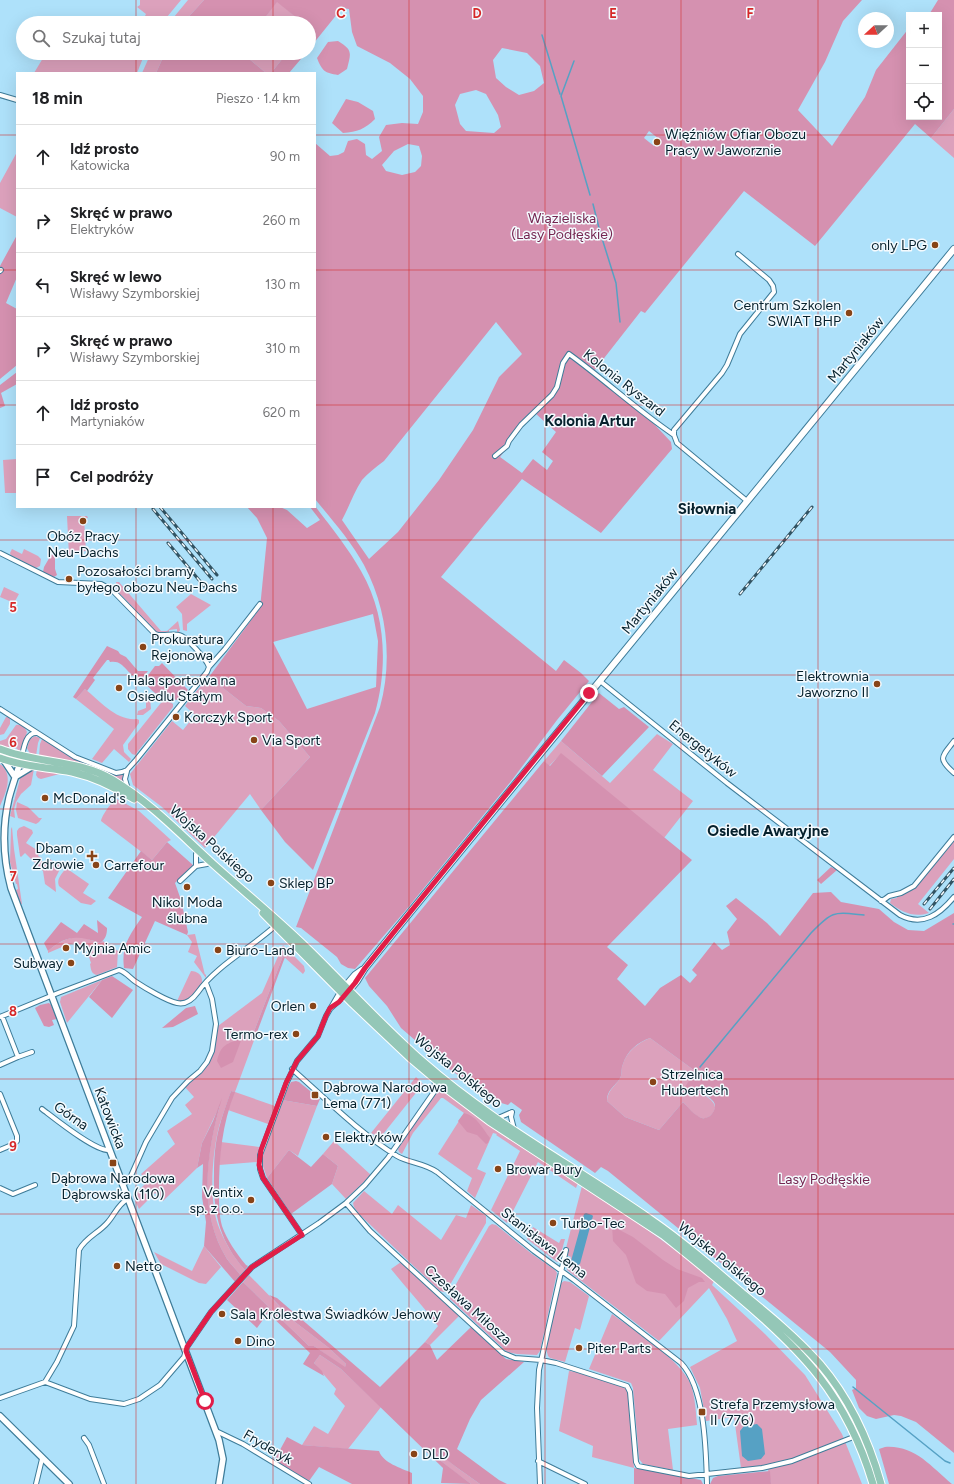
<!DOCTYPE html>
<html lang="pl">
<meta charset="utf-8">
<style>
body{margin:0;font-family:Figtree,sans-serif;background:#f2f2f2;color:#202124}
.controls{position:absolute;right:12px;top:12px;display:grid;overflow:hidden;border-radius:0px;box-shadow:0 4px 16px #0002}
.controls button{width:36px;height:36px;display:grid;place-items:center;padding:0;border:0;border-bottom:1px solid #e0e0e0;background:#fff;color:#202124;font:20px sans-serif}
.compass{position:absolute;left:858px;top:12px;width:36px;height:36px;border-radius:50%;background:#fff;box-shadow:0 4px 16px #0002;rotate:249deg}
.stop{position:absolute;width:12px;height:12px;margin:-9px;border:3px solid #e11d48;border-radius:50%;background:#fff}
.stop.end{background:#e11d48;border-color:#fff;box-shadow:0 1px 4px #0008}
.list{margin:0;padding:0;list-style:none}
h2{display:flex;justify-content:space-between;align-items:center;height:52px;margin:0;padding:0 16px;font-size:17px}
h2 small{font-size:13px;font-weight:400;color:#757577}
.list li{display:grid;grid-template-columns:26px 1fr auto;gap:12px;align-items:center;box-sizing:border-box;height:64px;padding:0 16px;border-top:1px solid #e0e0e0}
.list b{display:block;font-size:15px;white-space:nowrap}
.list p{margin:0;font-size:13px;white-space:nowrap;color:#757577}
.list em{font-size:13px;font-style:normal;color:#757577}
.icon{flex:none;width:22px;height:22px;fill:none;stroke:currentColor;stroke-width:2;stroke-linecap:round;stroke-linejoin:round}
.map{position:relative;flex:none;width:954px;height:1484px;overflow:hidden}
.search{position:absolute;background:#fff;box-shadow:0 4px 16px #0002;left:16px;top:16px;width:300px;height:44px;display:flex;align-items:center;gap:10px;box-sizing:border-box;padding:0 14px;border-radius:22px;color:#757577;font-size:15px}
.panel{position:absolute;background:#fff;box-shadow:0 4px 16px #0002;left:16px;top:72px;width:300px;height:436px;border-radius:0px}
.map>svg:first-child{display:block}
.green{fill:#dca1bc}
.forest{fill:#d591b0;fill-rule:evenodd}
.water{fill:#56a1c4}
.lines{fill:none;stroke-linecap:round;stroke-linejoin:round}
.stream{stroke:#56a1c4;stroke-width:1.5}
.minor-casing{stroke:#3e7c99;stroke-width:6}
.tertiary-casing{stroke:#3e7c99;stroke-width:8}
.secondary-casing{stroke:#3e7c99;stroke-width:8}
.primary-casing{stroke:#fff;stroke-width:9}
.minor{stroke:#fff;stroke-width:4}
.tertiary{stroke:#fff;stroke-width:5.5}
.secondary{stroke:#fff;stroke-width:6}
.primary{stroke:#94c7b7;stroke-width:7}
.rail-casing{stroke:#325362;stroke-width:3}
.rail{stroke:#f4fafe;stroke-width:1.5;stroke-dasharray:4.5;stroke-linecap:butt}
.route{stroke:#e11d48;stroke-width:5}
.grid{fill:none;stroke:#d62828;stroke-width:1;stroke-opacity:0.55}
.poi-dot{fill:#884417;stroke:#f4fafe;stroke-width:1.5}
.labels{text-anchor:middle;dominant-baseline:central;stroke-width:3;stroke-linejoin:round;paint-order:stroke}
.poi-label{font-size:14px;fill:#06212d;stroke:#f4fafe;text-anchor:start}
.park-label{font-size:14px;fill:#752651;stroke:#f4fafe}
.street-label{font-size:14px;fill:#06212d;stroke:#f4fafe}
.neighbourhood-label{font-size:15px;font-weight:bold;fill:#06212d;stroke:#f4fafe}
.grid-label{font-size:13px;text-anchor:middle;font-weight:bold;fill:#d62828;stroke:#f4fafe;stroke-width:3;stroke-linejoin:round;paint-order:stroke}
</style>
<div class="map">
<svg width="954" height="1484" viewBox="0 0 954 1484">
<rect width="100%" height="100%" fill="#aee1fa"/>
<path class="green" d="M140,0H181L162,23H144L143,20L146,14L137,7L140,5Z
M188,0H204L183,23H169Z
M277,1L303,23H261Z
M46,53H112L124,59L128,53H145L137,73H34Z
M151,53H165L156,73H142Z
M242,53H287L271,73H266Z
M954,109V158L931,138Z
M17,152V217L0,208V183Z
M17,459V493H5L3,460Z
M67,516H87L88,518H84L86,551L75,553L72,555L69,556Z
M12,549L22,554L24,549L38,556L41,559L40,566L36,568H34L17,558L11,556L10,553Z
M116,582H119L161,631H167L178,621L180,630L178,633H177V629L169,630V633H160L154,631V629L121,595H119L117,591Z
M4,587L19,594L14,603L0,597Z
M191,594L211,605L187,624V631L183,630L182,614L176,607Z
M209,677L246,706L261,708L279,721L310,757L261,810L250,794L205,848L162,807L133,785L130,774L172,721L183,730L195,715L185,706L191,697Z
M85,689C100,701 116,721 137,719L139,720V723L123,745L124,752L131,759L129,762L114,749L102,763L92,759L114,729L76,699Z
M148,698H150L151,709L143,715H137L138,711L146,708V700Z
M163,701L170,702L173,704V707L135,755L132,754L128,749V744L160,704Z
M6,717H8L10,719V724L4,734L0,735V728Z
M16,725C22,724 25,727 27,732L22,748L19,751L15,747H4L0,745V741L6,739Z
M657,734L673,744L653,770L693,801L664,838L561,754L549,766L544,761L561,741L610,783Z
M35,736L40,738L38,743L36,756L30,754L27,748L30,739Z
M42,739L74,759L113,775H123V784L39,756L40,744Z
M0,764C14,774 6,793 0,806Z
M34,769L31,785L21,794L16,802L14,809L15,818L10,816L20,779L21,776Z
M37,769L63,773L41,779L38,778L36,775Z
M117,799L139,811L171,840L167,842L152,860L101,821C102,815 112,801 117,799Z
M17,802L28,807L39,818H42L39,822L36,824L18,818L16,810Z
M24,826L32,830L33,833L26,843L40,852L38,856L42,858L41,860L44,863L47,860L49,861L50,859L54,862L63,863L55,879L56,892L45,884L43,871L25,853L21,857L20,856L17,835V831L19,828Z
M12,827L14,849L22,904H21L18,901L16,890L18,889L17,884H16L10,862L11,829Z
M954,841V859L918,904L929,913C913,918 902,912 890,903L891,899L897,898V896L908,892L916,887Z
M66,868L89,884L83,893L96,901L91,905L81,903L59,886C56,879 62,874 66,868Z
M195,934L205,975L206,974V978L194,962L197,956L188,952L192,942L187,935Z
M75,937H82L100,943L103,941L118,951L117,967L97,975C91,974 91,969 90,964L91,963L86,948H83L78,943L69,944L48,953V951C56,944 64,939 75,937Z
M283,945L304,966L305,971L303,974L283,956L253,1034L256,1035L235,1092L275,1106L268,1124L228,1110L234,1092L231,1091C227,1104 221,1118 218,1131C212,1158 209,1199 218,1225C224,1241 233,1257 245,1270L241,1276C237,1270 231,1265 227,1259C198,1213 206,1154 220,1105L202,1143L197,1168L163,1201L155,1193L139,1209L133,1196L147,1182L141,1174L175,1144L167,1131L192,1114L185,1105L194,1097L184,1086L201,1072L213,1051L218,1026L262,993Z
M191,971C198,971 203,976 202,983C195,992 190,1004 177,1001Z
M102,980L67,1023L60,1002L61,997Z
M650,1038L695,1071L693,1089C702,1094 724,1103 711,1115C709,1117 705,1119 702,1118C695,1117 688,1107 683,1102L659,1130L625,1117L607,1101C608,1088 617,1086 621,1076C622,1072 621,1068 623,1064C627,1051 638,1043 650,1038Z
M416,1077L423,1084L380,1138L371,1133Z
M438,1092H443L446,1093L486,1123L578,1183L576,1188L538,1162L507,1223L491,1210L520,1151L496,1135L497,1134L493,1133L477,1169L486,1173L475,1198L467,1191L472,1178L438,1154L464,1113L443,1098H441L413,1133L402,1154L399,1152L398,1149C407,1135 424,1101 438,1092Z
M282,1100L317,1106L298,1156L289,1150L267,1178L262,1163L263,1156Z
M334,1141L371,1175L346,1199L332,1184L338,1166L323,1154Z
M221,1142L259,1147L257,1162L219,1165Z
M582,1186C628,1216 672,1245 714,1281L712,1285L765,1334L805,1375L842,1434L862,1484H771L767,1465L741,1468L734,1417L706,1421L700,1388L690,1367L737,1341L727,1319L709,1288L659,1341L567,1270V1260L570,1261L571,1257L566,1255L565,1252Z
M364,1191L392,1214L398,1205L441,1240L456,1215L466,1218L471,1205L486,1216V1223L447,1290L444,1292L440,1291L360,1215L354,1207L353,1203Z
M492,1224L496,1225L532,1254L555,1270L557,1273L540,1351L537,1355L517,1354L507,1352L450,1299L451,1293L489,1226Z
M533,1227L559,1243L561,1239H565L559,1261L557,1262L527,1239Z
M204,1246L221,1267L206,1284L199,1283L161,1264L154,1252L192,1271Z
M401,1262L459,1316L430,1345L425,1342L438,1326C423,1306 406,1288 391,1269Z
M249,1275L295,1322L329,1348L346,1364L345,1368L314,1346H309L243,1282Z
M564,1281L570,1282L589,1296L580,1330L575,1328L565,1362L550,1358L548,1356L546,1349L560,1284Z
M612,1314C634,1330 682,1361 691,1385C695,1397 696,1412 697,1425L668,1429L673,1470L643,1464L639,1459L633,1388L631,1383L589,1369Z
M320,1355L341,1369L381,1407L348,1449L302,1445L314,1426L328,1434L345,1406L334,1394L336,1389L314,1363Z
M569,1371L577,1372L626,1388L628,1392L634,1468L592,1457L593,1446L559,1431Z
M437,1451L456,1467L480,1484H471L456,1473L441,1461Z"/>
<path class="forest" d="M204,0H862L843,21L825,62L798,110L832,146L865,97L876,70L909,28V117H939V15H924L930,13L938,0H954V109L931,138L915,124L815,246L744,191L645,313L641,311L594,371L639,408L671,442L672,449L601,533L522,479L441,577L556,671L564,660L581,673L589,681L557,720L512,780L406,910L355,969L348,968L341,964L337,957L301,928L296,927L380,707C393,660 387,608 364,565C351,541 332,520 315,499V143L330,156L338,155L344,152L348,141L357,139L365,144L366,155L372,159L382,151L379,137L386,125L402,123L418,124L423,112V96L410,79L390,63L357,46L352,32L349,9L342,8L309,49V23H303L277,2L261,23H183ZM502,48L527,53L540,66L544,83L534,91L519,95L506,87L496,78L493,60ZM476,90L486,94L498,115L501,127L494,133L466,131L460,124L455,105L460,94ZM649,131L659,139L654,146L644,138ZM408,144L419,146L422,156L421,166L415,172L402,175L386,171L382,165L394,151ZM496,322L522,354L499,377L473,430L439,480L398,532L369,559L342,520C349,507 354,492 362,480C368,473 376,467 384,461ZM535,413L556,432L542,452L553,461L547,470L533,459L522,473L500,457L524,425Z
M338,41C353,50 351,53 347,69L338,75C325,73 322,71 317,58L328,42Z
M165,53H242L266,73H156Z
M287,53H306L289,73H271Z
M346,99L358,102L373,111L375,119C365,129 357,132 343,133L332,123Z
M17,235V277L6,303L17,309V365L0,379V266Z
M17,372V384L1,393L5,406L0,408V385Z
M315,506C331,527 348,548 361,571C386,614 388,666 375,713L313,870L285,842L261,810L310,757L279,721L261,708L246,706L209,677L260,608L267,538L257,518L247,507H280L287,510L307,528L320,520L310,507ZM373,614L378,641L376,687L307,709L273,642Z
M55,553V569L57,575L54,577L43,572L44,567L51,555Z
M107,646L118,651L120,654L126,657L138,671H148L140,681C136,677 130,674 127,670C121,664 119,661 110,662L109,660H107L93,678L95,680L87,691L85,689L76,699L73,697Z
M162,663L188,690L180,699L176,700C167,692 162,697 155,693C151,690 147,685 143,682L155,666H159Z
M599,693L619,709L624,707L649,727L602,776L561,741Z
M561,753L692,860L607,947L628,965L617,979L645,1006L660,988L681,975L690,983L697,975L692,970L714,942L722,950L730,945L727,932L737,919L726,906L736,898L767,923L780,936L813,893L831,892L841,902L879,909L894,922L908,930L924,931L954,913V1453L916,1422L901,1416L894,1415L876,1419L867,1416L859,1408L852,1390L856,1388V1380L830,1352L608,1171L601,1167L595,1173L521,1122L519,1115L522,1110L511,1102L508,1105L498,1102L446,1067L401,1028L387,1006L369,986L365,978L544,761L550,766ZM650,1038L695,1071L685,1087C694,1089 707,1094 713,1101C719,1108 710,1120 702,1118C695,1116 688,1107 683,1102L659,1130L625,1117L607,1101C607,1088 617,1086 621,1076C622,1072 621,1068 623,1064C627,1051 638,1042 650,1038Z
M167,842L193,865L175,883L181,900L188,932L187,935L155,921L133,969L124,968C121,945 130,935 142,917L108,898L141,851L152,860Z
M831,867L837,870L821,884L817,880Z
M97,920L107,928C107,934 106,939 100,943C78,935 66,935 48,951L44,943L61,922L77,933L84,924L98,933Z
M283,956L285,957L256,1035L253,1034Z
M112,976L133,990L112,1018L89,997L102,980Z
M49,1003L51,1005L57,1019L52,1020L54,1025L49,1027L44,1026L35,1008L40,1005Z
M195,1006L198,1014L173,1027L162,1028L186,1008Z
M242,1038L233,1062L221,1068L217,1061C221,1044 227,1044 242,1038Z
M296,1081L299,1082L320,1099L317,1106L282,1100L291,1082Z
M231,1091L235,1092C222,1124 219,1157 219,1192C219,1203 219,1215 222,1226C227,1240 236,1253 246,1265L248,1266L245,1270C219,1241 213,1212 214,1174C214,1159 215,1143 219,1128C222,1115 227,1103 231,1091Z
M222,1098C207,1150 197,1211 227,1259C231,1265 237,1270 241,1276L236,1283L204,1246L206,1222L202,1197L203,1164L197,1168L202,1143L213,1121Z
M464,1113C477,1116 482,1128 490,1138L488,1143L486,1144L477,1135L467,1132L458,1121Z
M289,1150L311,1167L323,1154L338,1166L332,1184L291,1214L267,1178Z
M612,1226L633,1237L663,1260L677,1269L702,1278L705,1282H699L688,1288L684,1301L676,1308L665,1294L647,1291L636,1283L626,1255L613,1241Z
M243,1282L309,1346H314L345,1367L346,1364L329,1348L295,1322L269,1295L277,1298L380,1387L425,1342L430,1345L437,1360L471,1327L506,1359L524,1362L481,1400L470,1419L457,1449L499,1480L507,1484H480L456,1467L437,1452L441,1461L471,1484L441,1483L443,1468L341,1369L320,1355L314,1363L322,1371L324,1376L303,1364L310,1353L268,1313L257,1328L227,1300Z
M287,1437L302,1445L379,1451C383,1463 401,1468 412,1473V1484H352L319,1467L309,1481L273,1460L275,1459Z
M885,1447C915,1445 930,1466 952,1484H889L879,1449Z
M634,1468L701,1480L703,1484H634Z
M770,1471L771,1484H710L713,1478L718,1476Z"/>
<path class="water" d="M586,1213L592,1215L593,1216L580,1264L578,1265L572,1264L571,1261L584,1214Z
M757,1424L762,1429L765,1454L761,1459L748,1461L742,1456L740,1431L744,1426Z"/>
<g class="lines">
<path class="stream" d="M542,35L560,94
M574,61L561,96L590,195
M593,204L600,232L616,283L620,322
M953,924H954
M700,1067L811,933C833,910 834,912 864,915
M853,1387L945,1461L950,1463"/>
<defs>
<path id="minor" d="M0,95L17,100
M738,254L769,280L773,286L774,292L740,334L727,365L722,373L674,430V435L677,443L747,501
M0,271L1,270
M495,456L507,446L509,441L521,425L552,395L557,387L563,363L569,354C605,380 637,410 674,435
M0,553L58,582L101,584L112,590L155,634C163,637 171,633 179,635C186,636 207,660 209,667
M600,681L727,783L900,915C923,927 940,914 954,897
M0,709L75,757L116,773L122,772L127,770L136,760L207,672L209,667L225,649L260,604
M954,741C942,757 937,758 954,773
M22,756C24,747 26,733 36,733
M127,771L125,779L128,789
M196,854V866L207,864
M180,881L196,866
M881,901L885,899L889,896L901,893L914,886L954,837
M331,1008L344,996
M0,1017L58,993L119,970C126,972 130,978 136,982C145,988 167,1001 177,1003C186,1005 193,999 198,992C216,966 251,948 275,926
M18,1057L32,1052
M0,1065L18,1057L2,1016
M292,1069C326,1099 358,1132 397,1156C409,1163 424,1163 437,1172L534,1251L574,1280L681,1363C705,1388 706,1450 707,1484
M0,1094L17,1136V1141L14,1144L0,1150
M42,1109C54,1118 97,1153 110,1150
M512,1112L511,1117L514,1129
M496,1119L512,1112
M122,1184L127,1182L130,1178L146,1142L172,1098L188,1081L200,1071L207,1062L212,1051L216,1024L212,999L206,983
M0,1188L13,1194L35,1185
M346,1203L370,1231L503,1353L515,1358L541,1360L556,1363L627,1386L630,1392L636,1462L638,1466L689,1476L762,1468L792,1461L856,1436
M302,1235L263,1178L260,1169V1155L287,1082L297,1061L318,1036L326,1016L340,992
M45,1382L90,1399L124,1404L139,1399L160,1385L184,1357L187,1347L211,1312L252,1267L319,1223L346,1203L365,1185L388,1158L434,1092L435,1080
M0,1398L45,1382L57,1362L74,1326L79,1250C86,1237 99,1233 108,1222C115,1214 118,1204 128,1199
M216,1431L243,1444L309,1484
M84,1438L89,1445L104,1484
M538,1461L585,1484
M36,1484L42,1459
M540,1484L537,1408L539,1370L566,1250"/>
<path id="tertiary" d="M22,756C18,770 13,783 9,798C2,828 3,858 11,888L219,1440L223,1459L219,1484
M3,759L15,777
M15,777L33,766
M0,1416L69,1484"/>
<path id="secondary" d="M343,989L355,975L362,970
M347,993L357,981L365,968L394,932L954,249"/>
<path id="primary" d="M0,749C37,764 78,759 113,780C151,803 180,834 212,863C243,891 275,917 305,946C344,984 381,1025 422,1061C492,1123 574,1166 650,1219C682,1241 712,1267 742,1293C769,1315 797,1338 820,1364C850,1399 869,1441 881,1484
M0,758C23,767 48,767 72,772C94,777 115,787 134,799
M263,913L352,1003L409,1057L448,1090L489,1121L663,1235C687,1254 710,1273 734,1293C802,1350 847,1396 873,1484"/>
</defs>
<use href="#minor" class="minor-casing"/>
<use href="#tertiary" class="tertiary-casing"/>
<use href="#secondary" class="secondary-casing"/>
<use href="#primary" class="primary-casing"/>
<use href="#minor" class="minor"/>
<use href="#tertiary" class="tertiary"/>
<use href="#secondary" class="secondary"/>
<use href="#primary" class="primary"/>
<defs>
<path id="rail" d="M160,507L217,575
M153,509L212,579
M168,543L204,586
M740,594L812,507
M924,904L954,868
M930,909L954,879"/>
</defs>
<use href="#rail" class="rail-casing"/>
<use href="#rail" class="rail"/>
</g>
<g class="lines">
<path class="route" d="M205,1401L186,1351L187,1347L211,1312L252,1267L302,1235L263,1178L259,1165L261,1150L286,1083L297,1061L318,1036L326,1016L330,1008L339,1002L355,983L365,968L394,932L589,693"/>
</g>
<path class="grid" d="M136,0V23M273,0V23M409,0V1484M545,0V1484M681,0V1484M818,0V1484M136,53V73M273,53V73M0,135H17M315,135H954M0,270H17M315,270H954M0,405H17M315,405H954M136,507V1484M273,507V1484M0,540H954M0,675H954M0,809H954M0,944H954M0,1079H954M0,1214H954M0,1349H954"/>
<g class="poi-dot">
<circle cx="657" cy="142" r="4"/>
<circle cx="935" cy="245" r="4"/>
<circle cx="849" cy="313" r="4"/>
<circle cx="83" cy="521" r="4"/>
<circle cx="69" cy="579" r="4"/>
<circle cx="143" cy="647" r="4"/>
<circle cx="877" cy="684" r="4"/>
<circle cx="119" cy="688" r="4"/>
<circle cx="176" cy="717" r="4"/>
<circle cx="254" cy="740" r="4"/>
<circle cx="45" cy="798" r="4"/>
<path d="M90 850h4v4h4v4h-4v4h-4v-4h-4v-4h4z"/>
<circle cx="96" cy="865" r="4"/>
<circle cx="271" cy="883" r="4"/>
<circle cx="187" cy="887" r="4"/>
<circle cx="66" cy="948" r="4"/>
<circle cx="218" cy="950" r="4"/>
<circle cx="71" cy="963" r="4"/>
<circle cx="313" cy="1006" r="4"/>
<circle cx="296" cy="1034" r="4"/>
<circle cx="653" cy="1082" r="4"/>
<rect x="311" y="1091" width="8" height="8" rx="2"/>
<circle cx="326" cy="1137" r="4"/>
<rect x="109" y="1159" width="8" height="8" rx="2"/>
<circle cx="498" cy="1169" r="4"/>
<circle cx="251" cy="1200" r="4"/>
<circle cx="553" cy="1223" r="4"/>
<circle cx="117" cy="1266" r="4"/>
<circle cx="222" cy="1314" r="4"/>
<circle cx="238" cy="1341" r="4"/>
<circle cx="579" cy="1348" r="4"/>
<rect x="698" y="1408" width="8" height="8" rx="2"/>
<circle cx="414" cy="1454" r="4"/>
</g>
<g class="labels">
<g class="poi-label">
<text x="665" y="134">Więźniów Ofiar Obozu<tspan x="665" dy="16">Pracy w Jaworznie</tspan></text>
<text x="927" y="245" text-anchor="end">only LPG</text>
<text x="841" y="305" text-anchor="end">Centrum Szkolen<tspan x="841" dy="16">SWIAT BHP</tspan></text>
<text x="83" y="536" text-anchor="middle">Obóz Pracy<tspan x="83" dy="16">Neu-Dachs</tspan></text>
<text x="77" y="571">Pozosałości bramy<tspan x="77" dy="16">byłego obozu Neu-Dachs</tspan></text>
<text x="151" y="639">Prokuratura<tspan x="151" dy="16">Rejonowa</tspan></text>
<text x="869" y="676" text-anchor="end">Elektrownia<tspan x="869" dy="16">Jaworzno II</tspan></text>
<text x="127" y="680">Hala sportowa na<tspan x="127" dy="16">Osiedlu Stałym</tspan></text>
<text x="184" y="717">Korczyk Sport</text>
<text x="262" y="740">Via Sport</text>
<text x="53" y="798">McDonald's</text>
<text x="84" y="848" text-anchor="end">Dbam o<tspan x="84" dy="16">Zdrowie</tspan></text>
<text x="104" y="865">Carrefour</text>
<text x="279" y="883">Sklep BP</text>
<text x="187" y="902" text-anchor="middle">Nikol Moda<tspan x="187" dy="16">ślubna</tspan></text>
<text x="74" y="948">Myjnia Amic</text>
<text x="226" y="950">Biuro-Land</text>
<text x="63" y="963" text-anchor="end">Subway</text>
<text x="305" y="1006" text-anchor="end">Orlen</text>
<text x="288" y="1034" text-anchor="end">Termo-rex</text>
<text x="661" y="1074">Strzelnica<tspan x="661" dy="16">Hubertech</tspan></text>
<text x="323" y="1087">Dąbrowa Narodowa<tspan x="323" dy="16">Lema (771)</tspan></text>
<text x="334" y="1137">Elektryków</text>
<text x="506" y="1169">Browar Bury</text>
<text x="113" y="1178" text-anchor="middle">Dąbrowa Narodowa<tspan x="113" dy="16">Dąbrowska (110)</tspan></text>
<text x="243" y="1192" text-anchor="end">Ventix<tspan x="243" dy="16">sp. z o.o.</tspan></text>
<text x="561" y="1223">Turbo-Tec</text>
<text x="125" y="1266">Netto</text>
<text x="230" y="1314">Sala Królestwa Świadków Jehowy</text>
<text x="246" y="1341">Dino</text>
<text x="587" y="1348">Piter Parts</text>
<text x="710" y="1404">Strefa Przemysłowa<tspan x="710" dy="16">II (776)</tspan></text>
<text x="422" y="1454">DLD</text>
</g>
<g class="park-label">
<text x="562" y="218">Wiązieliska<tspan x="562" dy="16">(Lasy Podłęskie)</tspan></text>
<text x="824" y="1179">Lasy Podłęskie</text>
</g>
<g class="street-label">
<text transform="translate(856 350) rotate(-51)">Martyniaków</text>
<text transform="translate(624 383) rotate(38)">Kolonia Ryszard</text>
<text transform="translate(650 601) rotate(-51)">Martyniaków</text>
<text transform="translate(703 749) rotate(39)">Energetyków</text>
<text transform="translate(212 844) rotate(42)">Wojska Polskiego</text>
<text transform="translate(458 1071) rotate(39)">Wojska Polskiego</text>
<text transform="translate(71 1116) rotate(35)">Górna</text>
<text transform="translate(110 1118) rotate(69)">Katowicka</text>
<text transform="translate(544 1243) rotate(38)">Stanisława Lema</text>
<text transform="translate(722 1259) rotate(39)">Wojska Polskiego</text>
<text transform="translate(468 1305) rotate(42)">Czesława Miłosza</text>
<text transform="translate(268 1447) rotate(30)">Fryderyk</text>
</g>
<g class="neighbourhood-label">
<text x="590" y="421">Kolonia Artur</text>
<text x="707" y="509">Siłownia</text>
<text x="768" y="831">Osiedle Awaryjne</text>
</g>
</g>
<g class="grid-label">
<text x="341" y="18">C</text>
<text x="477" y="18">D</text>
<text x="613" y="18">E</text>
<text x="750" y="18">F</text>
<text x="13" y="612">5</text>
<text x="13" y="747">6</text>
<text x="13" y="881">7</text>
<text x="13" y="1016">8</text>
<text x="13" y="1151">9</text>
</g>
</svg>
<div class="controls">
<button>+</button>
<button>−</button>
<button><svg class="icon" aria-label="locate" viewBox="0 0 24 24"><circle cx="12" cy="12" r="6"/><path d="M12 2v4M12 18v4M2 12h4M18 12h4"/></svg></button>
</div>
<svg class="compass" viewBox="-18 -18 36 36"><path d="M0-13l5 13h-10z" fill="#e53935"/><path d="M0 13l5-13h-10z" fill="#757577"/></svg>
<div class="stop" style="left:205px;top:1401px"></div>
<div class="stop end" style="left:589px;top:693px"></div>
<div class="search"><svg class="icon" aria-label="search" viewBox="0 0 24 24"><circle cx="10" cy="10" r="6"/><path d="M15 15l6 6"/></svg>Szukaj tutaj</div>
<section class="panel">
<h2>18 min<small>Pieszo · 1.4 km</small></h2>
<ul class="list">
<li><svg class="icon" aria-label="ahead" viewBox="0 0 24 24"><path d="M12 20V5M6 11l6-6 6 6"/></svg><div><b>Idź prosto</b><p>Katowicka</p></div><em>90 m</em></li>
<li><svg class="icon" aria-label="right" viewBox="0 0 24 24"><path d="M7 20v-9h11M14 6l5 5-5 5"/></svg><div><b>Skręć w prawo</b><p>Elektryków</p></div><em>260 m</em></li>
<li><svg class="icon" aria-label="left" viewBox="0 0 24 24"><path d="M17 20v-9H6M10 6l-5 5 5 5"/></svg><div><b>Skręć w lewo</b><p>Wisławy Szymborskiej</p></div><em>130 m</em></li>
<li><svg class="icon" aria-label="right" viewBox="0 0 24 24"><path d="M7 20v-9h11M14 6l5 5-5 5"/></svg><div><b>Skręć w prawo</b><p>Wisławy Szymborskiej</p></div><em>310 m</em></li>
<li><svg class="icon" aria-label="ahead" viewBox="0 0 24 24"><path d="M12 20V5M6 11l6-6 6 6"/></svg><div><b>Idź prosto</b><p>Martyniaków</p></div><em>620 m</em></li>
<li><svg class="icon" aria-label="arrive" viewBox="0 0 24 24"><path d="M6 21V4h12l-3 4 3 4H6"/></svg><div><b>Cel podróży</b></div></li>
</ul>
</section>
</div>
